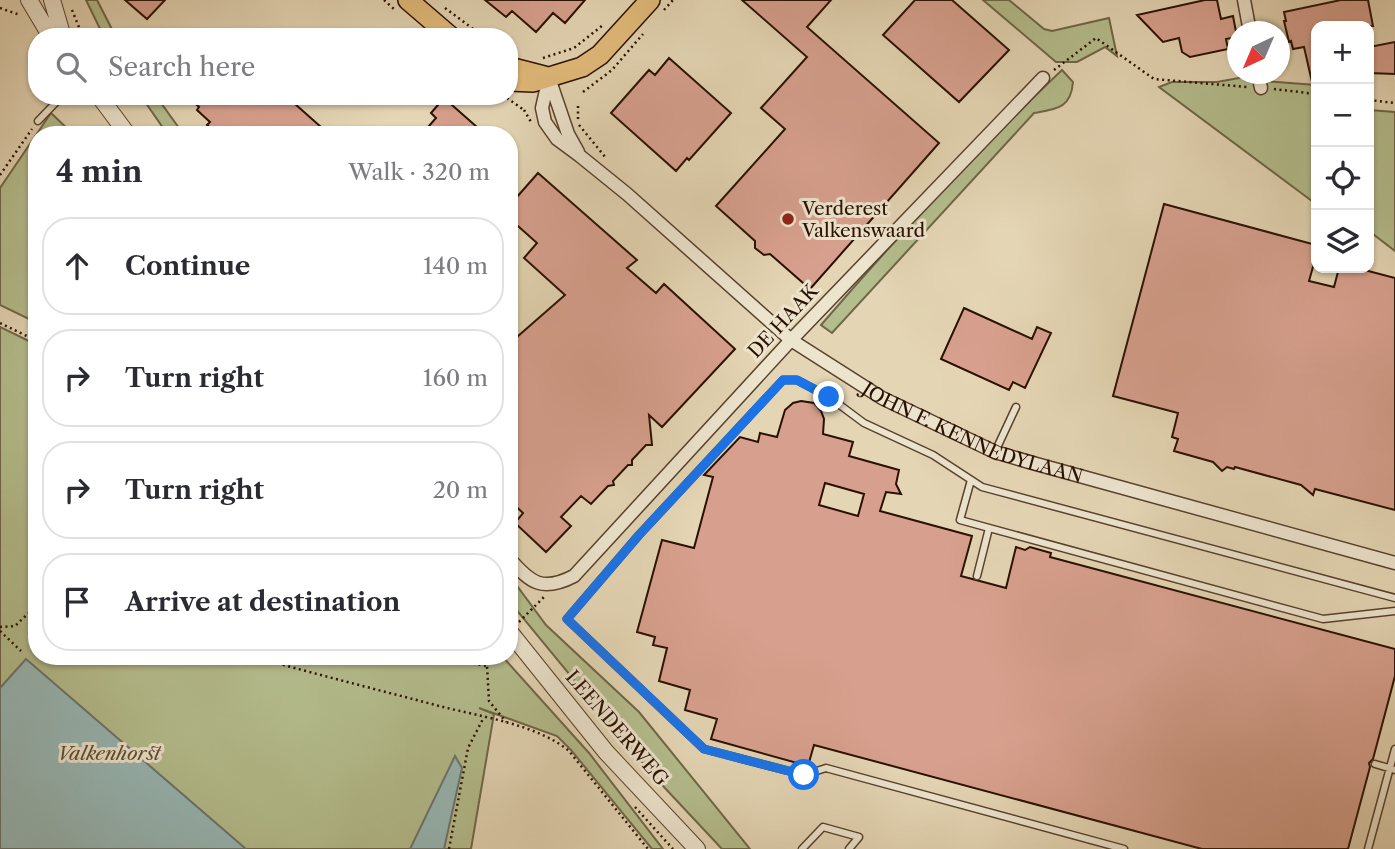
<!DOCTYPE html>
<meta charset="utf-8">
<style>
body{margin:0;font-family:"Libre Caslon Text",serif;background:#f7f7f7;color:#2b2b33}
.controls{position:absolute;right:21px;top:21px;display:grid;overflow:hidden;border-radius:14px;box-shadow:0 2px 5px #0004}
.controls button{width:63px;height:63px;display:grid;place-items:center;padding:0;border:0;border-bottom:2px solid #e1e1e2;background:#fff;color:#2b2b33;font:35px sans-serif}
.compass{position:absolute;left:1227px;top:21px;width:63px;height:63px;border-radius:50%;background:#fff;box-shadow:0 2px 5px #0004;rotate:224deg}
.stop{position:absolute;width:21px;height:21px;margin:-16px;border:5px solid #1a73e8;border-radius:50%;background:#fff}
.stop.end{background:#1a73e8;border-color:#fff;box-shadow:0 2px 7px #0008}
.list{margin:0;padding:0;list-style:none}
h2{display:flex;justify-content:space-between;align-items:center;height:91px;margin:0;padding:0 28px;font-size:30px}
h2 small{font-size:23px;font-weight:400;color:#7c7c81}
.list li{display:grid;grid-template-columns:46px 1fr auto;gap:21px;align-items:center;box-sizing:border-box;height:98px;margin:0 14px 14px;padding:0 14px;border:2px solid #e1e1e2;border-radius:28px}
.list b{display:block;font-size:26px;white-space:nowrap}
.list em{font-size:23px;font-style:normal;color:#7c7c81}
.icon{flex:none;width:38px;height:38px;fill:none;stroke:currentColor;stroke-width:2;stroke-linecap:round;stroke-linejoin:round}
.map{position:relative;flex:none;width:1395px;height:849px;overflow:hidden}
.search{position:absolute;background:#fff;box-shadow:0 2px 5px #0004;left:28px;top:28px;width:490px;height:77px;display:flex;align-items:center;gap:18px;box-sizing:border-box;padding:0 24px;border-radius:28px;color:#7c7c81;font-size:26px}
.panel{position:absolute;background:#fff;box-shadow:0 2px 5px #0004;left:28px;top:126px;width:490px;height:539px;border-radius:28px}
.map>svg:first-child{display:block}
.green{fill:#b4bd8d;stroke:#6f6646;stroke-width:2}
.water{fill:#97b7b5;stroke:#6b746d;stroke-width:2}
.building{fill:#d7a08e;stroke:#2a1000;stroke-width:2;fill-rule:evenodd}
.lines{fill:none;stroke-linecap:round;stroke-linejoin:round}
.service-casing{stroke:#58412d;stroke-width:9}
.minor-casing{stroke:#58412d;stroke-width:15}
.tertiary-casing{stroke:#58412d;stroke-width:18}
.primary-casing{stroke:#2a1000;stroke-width:22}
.path{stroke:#2a1000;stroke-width:2.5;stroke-dasharray:2 3.5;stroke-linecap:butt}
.service{stroke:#ede4ce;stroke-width:6}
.minor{stroke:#ede4ce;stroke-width:12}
.tertiary{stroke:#ede4ce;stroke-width:16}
.primary{stroke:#e2ba7a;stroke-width:19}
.route{stroke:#1a73e8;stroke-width:9}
.poi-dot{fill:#8f2418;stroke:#ede4ce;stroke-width:2.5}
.labels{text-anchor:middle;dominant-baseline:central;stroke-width:6;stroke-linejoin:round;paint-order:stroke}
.poi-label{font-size:19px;fill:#2a1000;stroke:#ede4ce;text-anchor:start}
.street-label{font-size:19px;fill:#2a1000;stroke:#ede4ce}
.park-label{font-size:19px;font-style:italic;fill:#5a4d31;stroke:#ede4ce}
</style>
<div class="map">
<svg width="1395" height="849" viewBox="0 0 1395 849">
<rect width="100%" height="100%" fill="#e4d5b4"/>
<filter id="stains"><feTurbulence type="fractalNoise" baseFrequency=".00286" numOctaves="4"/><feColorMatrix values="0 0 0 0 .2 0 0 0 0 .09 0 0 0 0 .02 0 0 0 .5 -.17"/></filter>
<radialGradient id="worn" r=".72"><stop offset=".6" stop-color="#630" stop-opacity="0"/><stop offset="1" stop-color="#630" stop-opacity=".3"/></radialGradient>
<path class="green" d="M86,0H97L116,37H104Z
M983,0H1009L1044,29L1052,31L1109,18L1117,56L1105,47L1077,62H1056Z
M1062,70L1073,82C1071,108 1057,109 1034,113L832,333L821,325C897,237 977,150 1062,70Z
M1250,76L1265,81L1316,85V204L1159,87L1172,82H1217Z
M141,96H156L184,135H168Z
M1369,110L1395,112V251L1369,231Z
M51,113L74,135H37V323L0,305V188Z
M0,327L37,345V585L33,587L37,588V656H502L589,753L663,849H652L571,750L557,736L479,708L494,714L471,849H0Z
M509,575L546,625L639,712L750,849H722L649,771L509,601Z"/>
<path class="water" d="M26,659L246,849H0V688Z
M455,756L462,768L444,849H410Z"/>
<path class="building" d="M125,0H165L147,19Z
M485,0H585L565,23L553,13L536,32L512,11L506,17Z
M742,0H831L807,27L939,143L810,289L770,254L764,255L755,248V241L716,206L785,129L761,108L807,57Z
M915,0H952L1009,50L959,102L883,35Z
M1205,0H1217L1221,19L1233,16L1237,37L1226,39L1228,49L1190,57L1182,52L1179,38L1163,42L1137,15Z
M1341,0H1368L1373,26H1316V81L1312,82L1304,47L1293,49L1291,41L1289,42L1284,21H1286L1284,12Z
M1395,42V74L1369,73V47Z
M669,58L731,113L689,160L687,158L676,171L611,113L649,70L655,75Z
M187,96H286L330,135H219L207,125L210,122L197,110L199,107Z
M444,98L486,135H421L436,118L431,113Z
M538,173L637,260L627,268L656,293L664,284L735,349L662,427L649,415L652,445H646L632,460V465H628L613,481L614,485L608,486L591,504L581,496L561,517L571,526L546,552L515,523L523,513L509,500V344L565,295L524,258L537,243L509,218V206Z
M1164,204L1316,245V256L1309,281L1334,287L1339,268H1357L1395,278V510L1315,489L1313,495L1301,485L1235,467L1234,469L1227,467L1222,471L1213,462L1174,451L1178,439L1172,437L1178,413L1113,396Z
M964,308L1032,339L1037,327L1051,333L1025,388L1013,382L1009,390L941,359Z
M801,401L814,403L821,411L824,419L823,434L853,442L849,456L899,470L896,484L901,494L886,492L880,511L972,536L961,576L1006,588L1016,547L1025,550L1030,547L1051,553L1050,557L1395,649V676L1373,759L1369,763L1370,767L1348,849H1202L814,745L808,766L711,739L717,719L685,710L690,690L659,681L667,648L653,645L655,637L637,632L662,540L694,548L713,477L704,475L740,437L758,442L760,433L777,437L785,410L793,403ZM825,483L864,494L858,516L819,505Z"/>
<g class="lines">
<defs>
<path id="service" d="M38,121L62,96
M995,452L1016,407
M971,480L960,520L1323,619L1395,611
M977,576L989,528
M1375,764L1395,770
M802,849L823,827L859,837L849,849
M1124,849L826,768L804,775L704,749L567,619L639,535L783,380H797L829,397L864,423L933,455L982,487L1395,598
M1368,849L1395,749"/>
<g id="minor">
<path d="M1244,0L1250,32"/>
<path d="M1258,74L1261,88"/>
<path id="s1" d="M549,77L542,108L545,122L557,139L580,156L627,194L791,340L882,398L995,452L1029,462L1395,563"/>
<path d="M549,78L568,134L578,152"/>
<path d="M509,558C531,584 543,592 574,576L791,340L1043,78"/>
</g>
<path id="tertiary" d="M29,0L51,37
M52,0L63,37
M99,96L128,135
M509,631L606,752L697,849"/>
<path id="primary" d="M408,0L451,37
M509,67L544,76
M509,81L533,82L582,67L600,55L650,0"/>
</defs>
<use href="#service" class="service-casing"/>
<use href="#minor" class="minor-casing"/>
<use href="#tertiary" class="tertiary-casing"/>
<use href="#primary" class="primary-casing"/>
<path class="path" d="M384,0L394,9
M0,8L20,15
M445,8L484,37
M72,10L83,37
M664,10L673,0
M543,58L574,48L603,25
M1054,70L1096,38L1154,79L1247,87
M1274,89L1316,94
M583,92L612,70L643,34
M507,98L524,110
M1369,100L1395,103
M524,110L531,122
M578,119V103
M579,125L606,158
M0,175L32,129
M0,323L37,341
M509,610L514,617
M519,622L544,597
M0,627L15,626L37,605
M0,631L21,651
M251,656C315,674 379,690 443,707C483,717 538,725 569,751L648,849
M460,656L464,662L487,666
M499,656L487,666L489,701L506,722
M635,807L673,849
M449,849L468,748L484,717"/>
<use href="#service" class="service"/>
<use href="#minor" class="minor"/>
<use href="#tertiary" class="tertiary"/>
<use href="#primary" class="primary"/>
</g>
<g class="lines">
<path class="route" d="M804,775L704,749L567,619L639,535L783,380H797L829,397"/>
</g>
<circle class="poi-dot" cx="788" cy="219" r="7"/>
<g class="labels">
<g class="poi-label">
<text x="802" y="208">Verderest<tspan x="802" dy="22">Valkenswaard</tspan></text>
</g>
<g class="street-label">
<text transform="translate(783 321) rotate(-47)">DE HAAK</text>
<text stroke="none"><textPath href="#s1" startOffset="581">JOHN F. KENNEDYLAAN</textPath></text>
<text transform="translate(617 728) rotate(49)">LEENDERWEG</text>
</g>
<g class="park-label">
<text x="109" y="753">Valkenhorst</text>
</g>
</g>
<rect width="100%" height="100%" filter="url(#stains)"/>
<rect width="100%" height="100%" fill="url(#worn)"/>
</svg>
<div class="controls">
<button>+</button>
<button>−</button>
<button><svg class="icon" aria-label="locate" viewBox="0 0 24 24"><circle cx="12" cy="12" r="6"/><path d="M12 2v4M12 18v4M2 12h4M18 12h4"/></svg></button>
<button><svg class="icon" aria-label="layers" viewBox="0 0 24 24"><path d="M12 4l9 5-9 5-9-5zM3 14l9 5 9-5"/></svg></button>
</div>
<svg class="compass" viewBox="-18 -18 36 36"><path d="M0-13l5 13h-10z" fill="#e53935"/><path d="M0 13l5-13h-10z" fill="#7c7c81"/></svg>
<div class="stop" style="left:804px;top:775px"></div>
<div class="stop end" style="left:829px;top:397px"></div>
<div class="search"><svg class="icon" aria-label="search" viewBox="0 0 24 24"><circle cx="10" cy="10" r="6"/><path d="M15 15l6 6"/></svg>Search here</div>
<section class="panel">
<h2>4 min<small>Walk · 320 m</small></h2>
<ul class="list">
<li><svg class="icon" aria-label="ahead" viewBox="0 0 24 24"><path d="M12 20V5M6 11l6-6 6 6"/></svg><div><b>Continue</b></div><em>140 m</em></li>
<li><svg class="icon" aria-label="right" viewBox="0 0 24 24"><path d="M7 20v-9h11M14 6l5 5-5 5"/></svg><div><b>Turn right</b></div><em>160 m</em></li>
<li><svg class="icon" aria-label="right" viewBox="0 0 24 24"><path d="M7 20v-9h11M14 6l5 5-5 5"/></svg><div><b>Turn right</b></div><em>20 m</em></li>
<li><svg class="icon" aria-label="arrive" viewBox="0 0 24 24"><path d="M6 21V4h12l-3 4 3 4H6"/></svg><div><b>Arrive at destination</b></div></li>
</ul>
</section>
</div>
